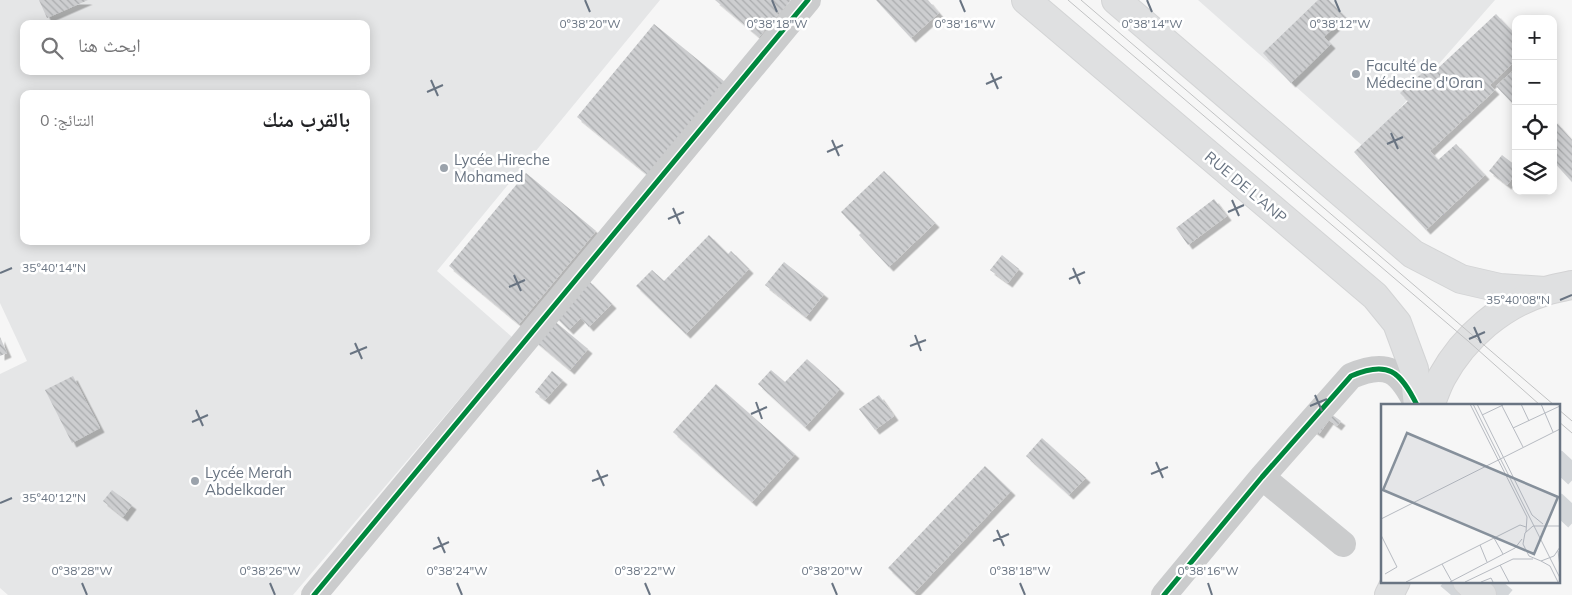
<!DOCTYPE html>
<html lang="ar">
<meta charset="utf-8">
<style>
body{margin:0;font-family:Mulish,"Noto Naskh Arabic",sans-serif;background:#f2f2f2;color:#202124;direction:rtl}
.controls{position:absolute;right:15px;top:15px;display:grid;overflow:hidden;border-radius:10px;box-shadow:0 2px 12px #0003}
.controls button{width:45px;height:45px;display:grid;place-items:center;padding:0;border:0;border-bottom:1px solid #e0e0e0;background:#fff;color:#202124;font:25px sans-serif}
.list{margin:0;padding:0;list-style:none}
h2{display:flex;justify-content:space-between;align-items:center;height:65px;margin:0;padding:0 20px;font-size:21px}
h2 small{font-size:16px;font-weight:400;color:#757577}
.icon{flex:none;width:28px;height:28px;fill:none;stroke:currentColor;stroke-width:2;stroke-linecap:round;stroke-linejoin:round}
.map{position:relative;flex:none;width:1572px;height:595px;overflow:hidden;direction:ltr}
.search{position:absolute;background:#fff;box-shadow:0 2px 12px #0003;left:20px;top:20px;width:350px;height:55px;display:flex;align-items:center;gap:12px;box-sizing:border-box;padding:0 18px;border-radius:10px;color:#757577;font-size:19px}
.panel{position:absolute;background:#fff;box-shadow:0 2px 12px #0003;left:20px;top:90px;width:350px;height:155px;border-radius:10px;direction:rtl}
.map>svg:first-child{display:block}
.built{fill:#e5e6e7;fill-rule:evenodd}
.building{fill:url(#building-back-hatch);filter:url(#shadow)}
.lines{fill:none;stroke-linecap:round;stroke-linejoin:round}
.trunk-tunnel{stroke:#d3d6d9;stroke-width:28;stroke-dasharray:28 14;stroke-linecap:butt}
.primary-casing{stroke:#d3d4d5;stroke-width:30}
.trunk-casing{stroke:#d3d3d4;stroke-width:30}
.minor{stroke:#cbcccd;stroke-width:26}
.primary{stroke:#dfe0e1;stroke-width:28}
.trunk{stroke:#dfe0e1;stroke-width:28}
.tram{stroke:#c1c2c3;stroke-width:1}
.cycleway-casing{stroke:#fff;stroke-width:8}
.cycleway{stroke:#00873e;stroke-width:5}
.ticks{fill:none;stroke:#697482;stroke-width:2}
.poi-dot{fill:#9aa2ab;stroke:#fff;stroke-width:2}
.labels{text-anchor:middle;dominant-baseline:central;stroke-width:5;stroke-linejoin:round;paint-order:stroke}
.poi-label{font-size:15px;fill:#697482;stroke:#fff;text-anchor:start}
.street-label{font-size:15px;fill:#697482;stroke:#fff}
.inset-road{fill:none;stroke:#b6bac1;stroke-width:1}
.view{fill:#86909b;fill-opacity:0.15;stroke:#86909b;stroke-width:2.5}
.inset-edge{fill:none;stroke:#697482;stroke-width:2.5}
.ticks-label{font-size:12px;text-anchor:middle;fill:#697482;stroke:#fff;stroke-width:5;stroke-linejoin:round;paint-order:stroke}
</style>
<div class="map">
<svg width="1572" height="595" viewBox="0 0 1572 595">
<defs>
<pattern id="building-back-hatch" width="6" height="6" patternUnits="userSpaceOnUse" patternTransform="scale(1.25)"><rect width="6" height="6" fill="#cdced0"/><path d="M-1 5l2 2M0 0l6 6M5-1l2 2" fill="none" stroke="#aaacae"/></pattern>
<filter id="shadow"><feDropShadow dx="4.5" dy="4.5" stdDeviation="0" flood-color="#0004"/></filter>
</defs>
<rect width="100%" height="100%" fill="#f6f6f6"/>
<path class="built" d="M0,0H660L437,271L512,337L293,595H8L0,588V374L27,361L0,303ZM24,24H366V71H24ZM24,94H366V241H24Z
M1198,0H1495L1365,148Z"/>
<path class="building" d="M39,0H88L47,18Z
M715,0H791L759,37Z
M876,0H928L939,13L911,38Z
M1318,0H1329L1345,17L1324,37L1331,44L1291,83L1263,53Z
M1496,14L1516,35V60L1490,85L1495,90L1430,151L1438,160L1456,144L1485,175L1426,230L1354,152L1408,101L1400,93L1431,65L1436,70Z
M654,24L725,82L648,175L577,117Z
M1516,68V107L1496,86Z
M1553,119L1572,140V182L1553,161Z
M1502,155L1516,166V174L1507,185L1489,171Z
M884,171L935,223L889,267L859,235L861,233L841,212Z
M526,173L596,231L519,324L449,266Z
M1214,199L1227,216L1188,245L1176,228Z
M709,235L728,254L731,251L749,269L686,334L636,286L652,270L664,281Z
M1002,255L1019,269L1008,283L990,270Z
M784,262L824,294L806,317L765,285Z
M588,280L612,304L589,327L581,318L569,330L554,315Z
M552,319L588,349L570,370L534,340Z
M0,337L7,353L0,356Z
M807,359L840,389L805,427L758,384L771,370L785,382Z
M552,371L563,380L545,400L535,392Z
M73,376L100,428L72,443L45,390Z
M716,384L795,454L752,502L673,432Z
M879,395L894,416L875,430L859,409Z
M1324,409L1341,421L1337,426L1329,420L1319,434L1310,428Z
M1042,438L1086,478L1069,495L1026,456Z
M985,466L1011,491L914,593L888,568Z
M112,490L132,505L123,517L103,501Z"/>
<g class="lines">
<path class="trunk-tunnel" d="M1558,475L1572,460
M1558,518L1572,503
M1451,595L1463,581
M1490,595L1502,581"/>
<defs>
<path id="primary" d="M1026,0L1375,296L1397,323L1414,369L1418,405
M1116,0L1413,254L1461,279L1500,288L1545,291"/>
<path id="trunk" d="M1430,405C1434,396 1437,386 1442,377C1464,337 1502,304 1546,291C1554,288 1563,287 1572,285
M1467,581L1482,595
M1389,595L1396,581"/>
</defs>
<use href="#primary" class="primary-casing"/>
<use href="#trunk" class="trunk-casing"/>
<path class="minor" d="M1262,477L1343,544
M314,595L808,0
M1164,595L1262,477L1351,376C1388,360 1400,371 1417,405"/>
<use href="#primary" class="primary"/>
<use href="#trunk" class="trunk"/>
<path class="tram" d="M1068,0L1468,341L1540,405
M1081,0L1554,405
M1558,409L1572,421
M1558,421L1572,433"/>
<defs>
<path id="cycleway" d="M314,595L808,0
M1164,595L1262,477L1351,376C1388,360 1400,371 1417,405"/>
</defs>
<use href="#cycleway" class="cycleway-casing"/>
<use href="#cycleway" class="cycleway"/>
</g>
<path class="ticks" d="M585,0L590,12M772,0L777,12M960,0L965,12M1147,0L1152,12M1335,0L1340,12M991,73L998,89M431,80L438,96M986,84L1002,77M427,92L443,85M1391,133L1398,149M832,140L839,156M1387,144L1403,137M827,152L843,145M1232,200L1239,216M673,208L680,224M1228,212L1244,205M668,219L684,212M1073,268L1080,284M0,273L12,268M514,275L521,291M1069,279L1085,272M509,287L525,280M1560,300L1572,295M1474,327L1481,343M915,335L921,351M1469,339L1485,332M355,343L362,359M910,346L926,340M350,354L367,347M1315,395L1322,411M756,402L762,419M1310,406L1327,399M196,410L203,426M751,414L767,407M192,422L208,415M1156,462L1163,478M597,470L604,486M1151,474L1168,467M592,481L608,475M0,503L12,498M997,530L1004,546M438,537L445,553M993,541L1009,534M433,549L449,542M82,583L87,595M270,583L275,595M457,583L462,595M645,583L650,595M832,583L837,595M1020,583L1025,595M1208,583L1212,595"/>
<g class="poi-dot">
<circle cx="1356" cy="74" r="5"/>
<circle cx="444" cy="168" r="5"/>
<circle cx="195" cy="481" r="5"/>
</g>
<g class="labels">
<g class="poi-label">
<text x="1366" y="65">Faculté de<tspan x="1366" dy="17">Médecine d'Oran</tspan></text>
<text x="454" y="159">Lycée Hireche<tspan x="454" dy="17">Mohamed</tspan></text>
<text x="205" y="472">Lycée Merah<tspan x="205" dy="17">Abdelkader</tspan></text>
</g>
<g class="street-label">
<text transform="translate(1246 187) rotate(40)">RUE DE L'ANP</text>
</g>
</g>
<g transform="translate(1381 404)">
<rect width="179" height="179" fill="#f6f6f6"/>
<path class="inset-road" d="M89,0L146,113L145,128M92,0L179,174M96,0L151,111L162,120M120,0L142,43M140,0L148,17M160,0L172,28M101,11L122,1M132,24L179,2M0,115L179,25M179,122H152L144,129L142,140L148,152L160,157L173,152L179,143M0,131L16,163L4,170M113,134L122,150M99,141L106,158M177,147L179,163M160,157L169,162L177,178M61,160L71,178M119,161L128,178M25,178L139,121L145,123M69,178L134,144L141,135M84,178L132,155H152M100,178L110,174L112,178"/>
<path class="view" d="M26,29L177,93L153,150L2,86Z"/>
<rect width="179" height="179" class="inset-edge"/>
</g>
<g class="ticks-label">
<text x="590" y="28">0°38'20"W</text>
<text x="777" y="28">0°38'18"W</text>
<text x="965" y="28">0°38'16"W</text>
<text x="1152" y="28">0°38'14"W</text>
<text x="1340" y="28">0°38'12"W</text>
<text x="54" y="272">35°40'14"N</text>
<text x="1518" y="304">35°40'08"N</text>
<text x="54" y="502">35°40'12"N</text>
<text x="82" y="575">0°38'28"W</text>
<text x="270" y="575">0°38'26"W</text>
<text x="457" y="575">0°38'24"W</text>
<text x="645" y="575">0°38'22"W</text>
<text x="832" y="575">0°38'20"W</text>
<text x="1020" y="575">0°38'18"W</text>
<text x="1208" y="575">0°38'16"W</text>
</g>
</svg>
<div class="controls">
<button>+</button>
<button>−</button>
<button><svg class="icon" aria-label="locate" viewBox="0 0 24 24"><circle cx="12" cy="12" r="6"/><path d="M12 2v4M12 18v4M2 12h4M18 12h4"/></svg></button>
<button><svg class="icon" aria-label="layers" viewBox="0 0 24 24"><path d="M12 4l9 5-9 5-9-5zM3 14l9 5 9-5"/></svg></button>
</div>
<div class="search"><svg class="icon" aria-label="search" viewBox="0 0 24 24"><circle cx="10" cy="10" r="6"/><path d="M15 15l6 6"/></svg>ابحث هنا</div>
<section class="panel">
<h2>بالقرب منك<small>النتائج: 0</small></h2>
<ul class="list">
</ul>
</section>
</div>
